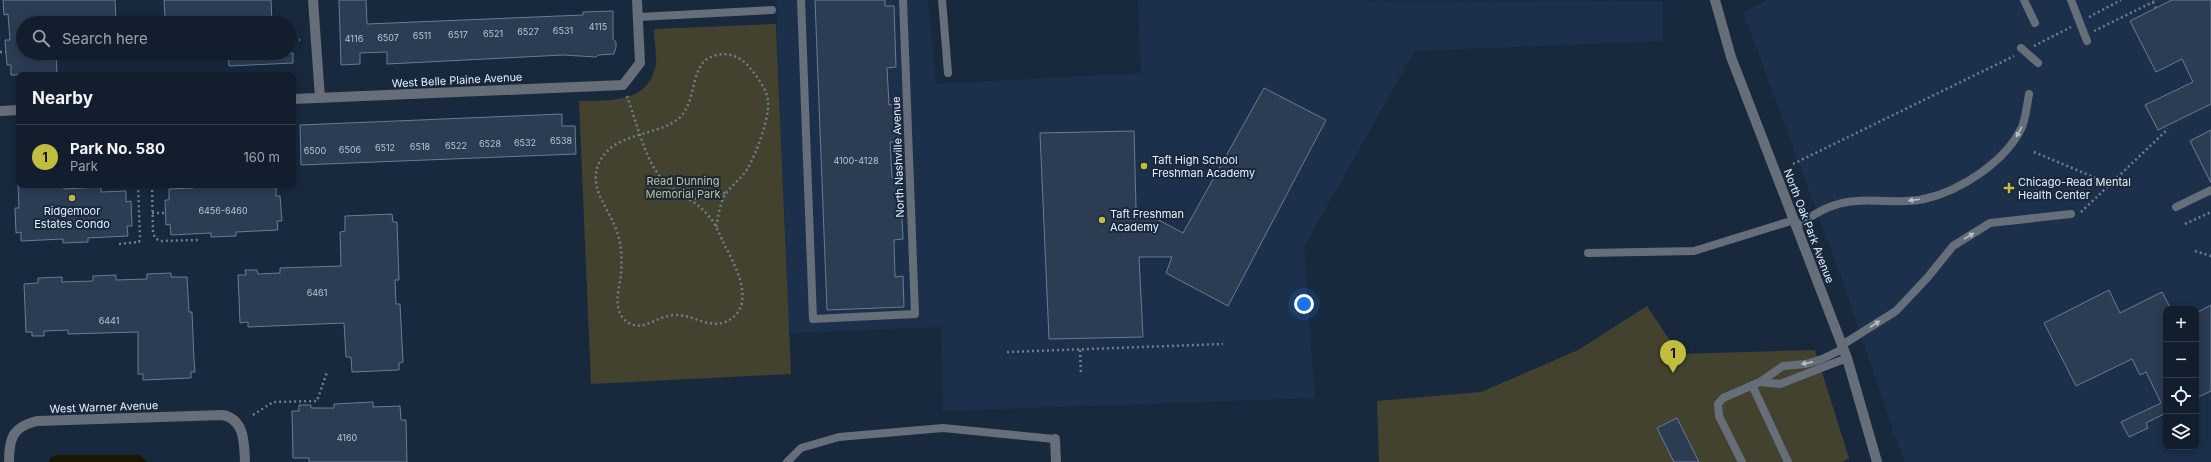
<!DOCTYPE html>
<meta charset="utf-8">
<style>
body{margin:0;font-family:Inter,sans-serif;background:#1f2b3a;color:#f1f3f6}
.controls{position:absolute;right:12px;bottom:12px;display:grid;overflow:hidden;border-radius:8px;box-shadow:0 2px 10px #0003}
.controls button{width:36px;height:36px;display:grid;place-items:center;padding:0;border:0;border-bottom:1px solid #313c4a;background:#121e2e;color:#f1f3f6;font:20px sans-serif}
.you{position:absolute;left:1304px;top:304px;width:14px;height:14px;margin:-10px;border:3px solid #fff;border-radius:50%;background:#1a73e8;box-shadow:0 0 0 6px #1a73e833}
.badge{display:grid;place-items:center;width:26px;height:26px;border-radius:50%;background:#c2bd3f;color:#111;font-size:13px;font-weight:700}
.pin{position:absolute;translate:-50% -33px;filter:drop-shadow(0 1px 2px #0008)}
.pin::after{content:'';position:absolute;top:21px;width:14px;height:12px;background:inherit;clip-path:polygon(0 0,100% 0,50% 100%)}
.list{margin:0;padding:0;list-style:none}
h2{display:flex;justify-content:space-between;align-items:center;height:52px;margin:0;padding:0 16px;font-size:17px}
h2 small{font-size:13px;font-weight:400;color:#9ca2aa}
.list li{display:grid;grid-template-columns:26px 1fr auto;gap:12px;align-items:center;box-sizing:border-box;height:64px;padding:0 16px;border-top:1px solid #313c4a}
.list b{display:block;font-size:15px;white-space:nowrap}
.list p{margin:0;font-size:13px;white-space:nowrap;color:#9ca2aa}
.list em{font-size:13px;font-style:normal;color:#9ca2aa}
.icon{flex:none;width:22px;height:22px;fill:none;stroke:currentColor;stroke-width:2;stroke-linecap:round;stroke-linejoin:round}
.map{position:relative;flex:none;width:2211px;height:462px;overflow:hidden}
.search{position:absolute;background:#121e2e;box-shadow:0 2px 10px #0003;left:16px;top:16px;width:280px;height:44px;display:flex;align-items:center;gap:10px;box-sizing:border-box;padding:0 14px;border-radius:22px;color:#9ca2aa;font-size:15px}
.panel{position:absolute;background:#121e2e;box-shadow:0 2px 10px #0003;left:16px;top:72px;width:280px;height:116px;border-radius:8px}
.map>svg:first-child{display:block}
.built{fill:#1c304b;fill-rule:evenodd}
.green{fill:#42422e}
.water{fill:#1a1800}
.building{fill:#2c3c53;stroke:#697c96}
.lines{fill:none;stroke-linecap:round;stroke-linejoin:round}
.path{stroke:#707d8e;stroke-width:2.5;stroke-dasharray:2 3;stroke-linecap:butt}
.service{stroke:#666e79;stroke-width:8}
.minor{stroke:#666e79;stroke-width:10}
.tertiary{stroke:#666e79;stroke-width:10}
.oneway{fill:#b4bdc8}
.poi-dot{fill:#c2bd3f;stroke:#18283d;stroke-width:1.5}
.labels{text-anchor:middle;dominant-baseline:central;stroke-width:4;stroke-linejoin:round;paint-order:stroke}
.number-label{font-size:9px;fill:#b9c4d2}
.street-label{font-size:11px;fill:#e8f1fd;stroke:#18283d}
.poi-label{font-size:11px;fill:#e8f1fd;stroke:#18283d;text-anchor:start}
.park-label{font-size:11px;fill:#c4c38a;stroke:#18283d}
</style>
<div class="map">
<svg width="2211" height="462" viewBox="0 0 2211 462">
<rect width="100%" height="100%" fill="#18283d"/>
<path class="built" d="M776,0H928L936,84L1141,73L1138,0L1683,1L1663,2V41L1415,51L1304,247L1315,398L943,411L941,327L789,333Z
M1767,0H2211V462H1904L1842,280L1743,12ZM2166,309H2196V447H2166Z"/>
<path class="green" d="M776,24L791,374L591,384L579,101C608,100 645,104 655,69C658,58 654,40 654,29Z
M1647,306L1679,354L1815,350L1849,458L1842,462H1379L1377,401L1481,392L1578,350Z"/>
<path class="water" d="M57,455H139L148,462H49L51,457Z"/>
<path class="building" d="M3,0H115L116,21L91,23H23V53H56L57,74L11,75V65H7L5,40H10L8,14L4,15Z
M164,0H271L272,23H227V20L190,22V17L165,18Z
M339,0H366L367,24L583,15V12L613,11V39L616,42V47L614,54L598,55L596,57L563,55L387,64V52L360,53V64L341,65Z
M815,0H885V6H894L896,67L887,68L889,105L898,104L899,142H890L892,178H900L903,239L894,240L895,277L903,276L904,307L827,310Z
M2172,0H2211V104L2158,130L2145,105L2193,82L2182,59L2156,72L2130,21Z
M228,53H293V63L229,66Z
M1264,88L1326,120L1228,306L1166,273L1172,257H1139L1143,337L1049,339L1040,133L1134,131L1136,208L1183,233Z
M562,114V126H575L576,154L301,165L300,125Z
M2211,130V183L2190,141Z
M18,185H64V189L101,187V192L126,191V202L131,201L132,226H127L128,236L88,238V242L63,243V239L21,241V232L16,233L15,208H19Z
M193,185H276V196H280L282,221H277L278,230L236,232V236L211,237V233L171,235L170,224L166,225L165,200H169V189L193,188Z
M392,214L393,222H397L399,280H395L396,304H400L403,362L399,363V370L352,372L351,357H346L344,323L248,327V322L240,323L238,275H246L245,270H257L258,274L280,273V268L341,266L340,232L345,231V216Z
M171,273V277H187L189,312H192L194,360L195,372H191V378L143,380V374H138V332L68,334V330L44,331V336H32V332H26L24,284L38,283V278L62,277V282L93,281V276L116,275V280L147,279V274Z
M2109,290L2120,313L2162,292L2171,309H2166V413L2146,423L2148,428L2129,437L2121,422L2161,403L2146,372L2140,375L2132,359L2076,386L2044,323Z
M2211,305V391L2196,398V313Z
M373,402V407L400,406L401,420H406L407,462H309V458H293L292,411H299V405H311V408H334V404Z
M1677,418L1699,462H1674L1657,428Z"/>
<g class="lines">
<path class="path" d="M2153,2L2156,8
M2089,17L2121,0
M2094,31L2157,0
M289,40H300
M2034,46L2071,27
M0,52H6
M627,96C636,121 643,152 658,174C670,192 690,196 705,212C714,220 719,233 724,244C735,265 759,308 725,322C709,329 692,314 675,315C657,315 640,336 624,319C613,308 619,289 621,275C622,259 622,244 616,229C608,207 588,188 599,163C613,132 655,137 678,119C697,104 690,67 709,58C724,50 740,55 750,68C757,76 767,90 768,101C770,117 756,154 748,168C742,178 733,184 726,193C720,202 718,217 716,229
M2034,152L2110,184
M1793,164L2014,56
M152,185L153,232L155,238L160,241L200,240
M689,198L703,199L725,193
M2081,212L2168,129
M152,213H165
M2185,224L2211,212
M119,244L139,242L140,236L138,185
M2195,251L2211,256
M1080,350L1081,375
M1007,352L1223,344
M253,415L273,402L317,401L327,372"/>
<path class="service" d="M801,0L813,319L915,314L903,0
M942,0L948,73
M2024,0L2035,23
M2071,0L2087,41
M638,17L772,10
M2021,48L2038,63
M2176,207L2211,190
M1796,227C1815,213 1833,202 1857,201C1880,199 1901,204 1924,199C1961,191 2006,161 2022,127C2026,117 2027,105 2029,94
M1588,253L1694,251L1794,220
M1842,345L1896,311L1928,277L1953,246L1990,223L2071,214
M1843,349L1822,359L1806,364L1783,366L1760,382L1780,384L1847,358
M1752,385L1788,462
M787,462L801,448L839,437L943,428L1055,439
M1742,462L1719,416L1718,404L1723,398L1760,382"/>
<path class="minor" d="M313,0L320,98
M293,99L623,85L640,63L637,0
M0,111L19,110
M1055,439L1056,462
M9,462C9,439 12,427 37,421L223,415C245,420 244,443 245,462"/>
<path class="tertiary" d="M1715,0L1731,57L1847,358L1877,462"/>
</g>
<defs><path id="oneway-solid" d="M-6-.8H1V-3.2L6.5 0L1 3.2V.8H-6Z"/></defs>
<g class="oneway">
<use href="#oneway-solid" transform="translate(2019 132) rotate(119)"/>
<use href="#oneway-solid" transform="translate(1914 200) rotate(173)"/>
<use href="#oneway-solid" transform="translate(1969 236) rotate(-31)"/>
<use href="#oneway-solid" transform="translate(1875 324) rotate(-33)"/>
<use href="#oneway-solid" transform="translate(1807 363) rotate(169)"/>
</g>
<g class="poi-dot">
<circle cx="1144" cy="166" r="4"/>
<path d="M2007 182h4v4h4v4h-4v4h-4v-4h-4v-4h4z"/>
<circle cx="72" cy="198" r="4"/>
<circle cx="1102" cy="220" r="4"/>
</g>
<g class="labels">
<g class="number-label">
<text x="598" y="26">4115</text>
<text x="563" y="30">6531</text>
<text x="528" y="31">6527</text>
<text x="493" y="33">6521</text>
<text x="458" y="34">6517</text>
<text x="422" y="35">6511</text>
<text x="388" y="37">6507</text>
<text x="354" y="38">4116</text>
<text x="561" y="140">6538</text>
<text x="525" y="142">6532</text>
<text x="490" y="143">6528</text>
<text x="456" y="145">6522</text>
<text x="420" y="146">6518</text>
<text x="385" y="147">6512</text>
<text x="350" y="149">6506</text>
<text x="315" y="150">6500</text>
<text x="856" y="160">4100-4128</text>
<text x="223" y="210">6456-6460</text>
<text x="317" y="292">6461</text>
<text x="109" y="320">6441</text>
<text x="347" y="437">4160</text>
</g>
<g class="street-label">
<text transform="translate(457 80) rotate(-3)">West Belle Plaine Avenue</text>
<text transform="translate(898 157) rotate(-92)">North Nashville Avenue</text>
<text transform="translate(1809 226) rotate(69)">North Oak Park Avenue</text>
<text transform="translate(104 407) rotate(-2)">West Warner Avenue</text>
</g>
<g class="poi-label">
<text x="1152" y="160">Taft High School<tspan x="1152" dy="13">Freshman Academy</tspan></text>
<text x="2018" y="182">Chicago-Read Mental<tspan x="2018" dy="13">Health Center</tspan></text>
<text x="72" y="211" text-anchor="middle">Ridgemoor<tspan x="72" dy="13">Estates Condo</tspan></text>
<text x="1110" y="214">Taft Freshman<tspan x="1110" dy="13">Academy</tspan></text>
</g>
<g class="park-label">
<text x="683" y="181">Read Dunning<tspan x="683" dy="13">Memorial Park</tspan></text>
</g>
</g>
</svg>
<div class="controls">
<button>+</button>
<button>−</button>
<button><svg class="icon" aria-label="locate" viewBox="0 0 24 24"><circle cx="12" cy="12" r="6"/><path d="M12 2v4M12 18v4M2 12h4M18 12h4"/></svg></button>
<button><svg class="icon" aria-label="layers" viewBox="0 0 24 24"><path d="M12 4l9 5-9 5-9-5zM3 14l9 5 9-5"/></svg></button>
</div>
<div class="you"></div>
<div class="pin badge" style="left:1673px;top:373px">1</div>
<div class="search"><svg class="icon" aria-label="search" viewBox="0 0 24 24"><circle cx="10" cy="10" r="6"/><path d="M15 15l6 6"/></svg>Search here</div>
<section class="panel">
<h2>Nearby<small></small></h2>
<ul class="list">
<li><span class="badge">1</span><div><b>Park No. 580</b><p>Park</p></div><em>160 m</em></li>
</ul>
</section>
</div>
